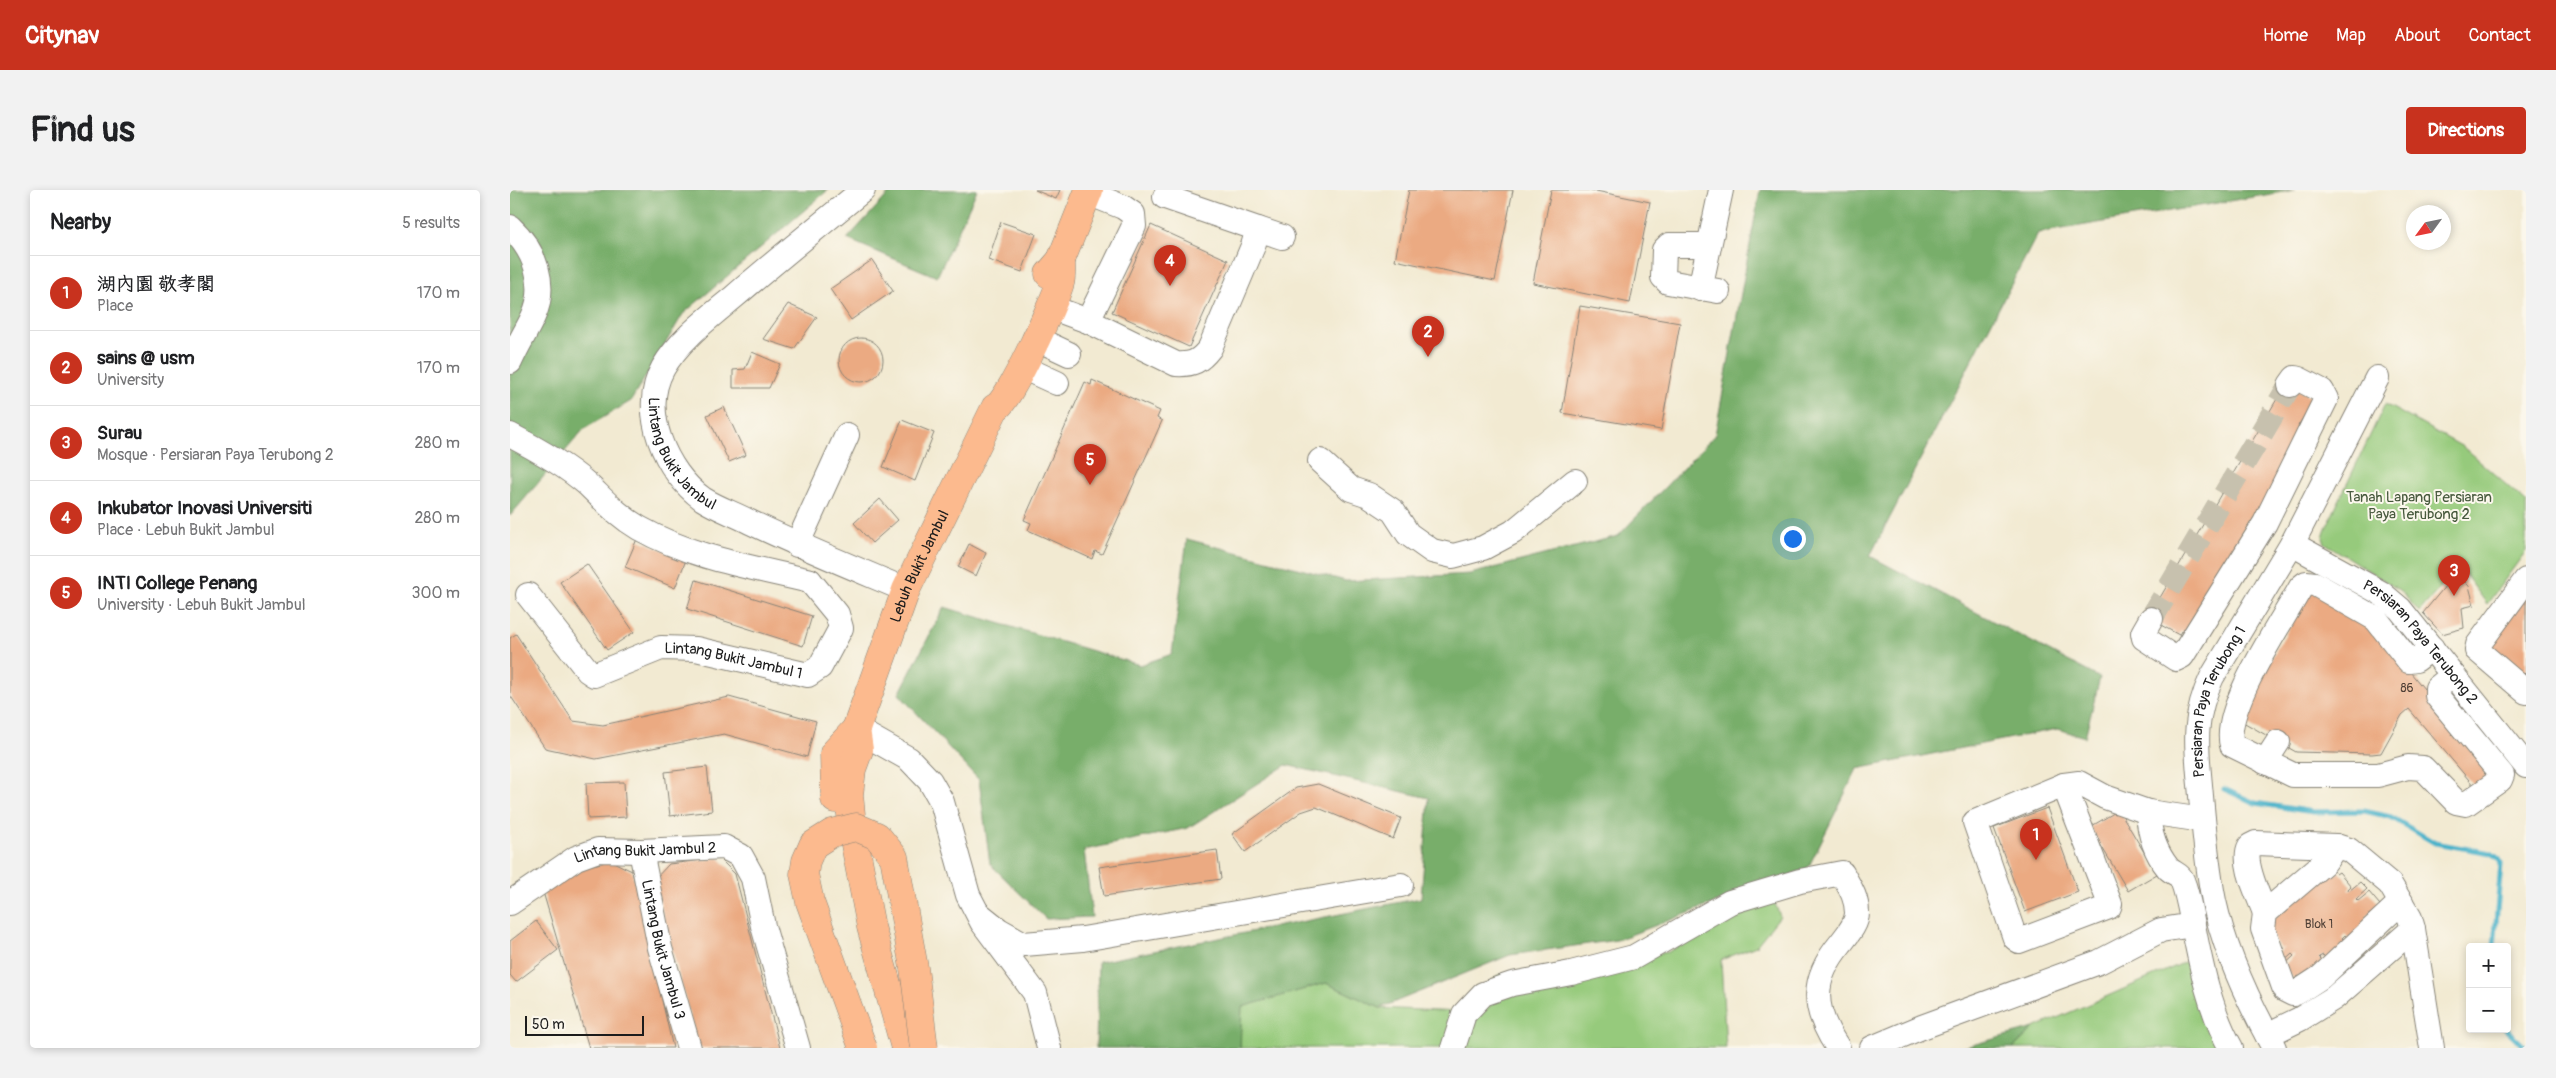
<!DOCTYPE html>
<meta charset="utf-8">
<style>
body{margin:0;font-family:Pangolin,"LXGW WenKai TC",sans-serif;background:#f2f2f2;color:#202124}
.controls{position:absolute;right:15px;bottom:15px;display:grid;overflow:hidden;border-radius:5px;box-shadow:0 2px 8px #0003}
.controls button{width:45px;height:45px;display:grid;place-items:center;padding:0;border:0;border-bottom:1px solid #e0e0e0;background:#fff;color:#202124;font:25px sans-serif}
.compass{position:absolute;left:1896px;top:15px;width:45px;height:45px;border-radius:50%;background:#fff;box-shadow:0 2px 8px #0003;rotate:237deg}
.scale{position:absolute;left:15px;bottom:12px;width:119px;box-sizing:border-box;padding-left:5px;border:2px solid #1c1c1c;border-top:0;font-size:14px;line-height:18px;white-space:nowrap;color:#1c1c1c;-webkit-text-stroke:4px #fbf7ec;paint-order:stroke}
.you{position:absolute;left:1282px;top:348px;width:18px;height:18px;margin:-12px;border:4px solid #fff;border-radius:50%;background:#1a73e8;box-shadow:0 0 0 8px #1a73e833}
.badge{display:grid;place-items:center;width:32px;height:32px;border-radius:50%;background:#c8321e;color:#fff;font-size:16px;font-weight:700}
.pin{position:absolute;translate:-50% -41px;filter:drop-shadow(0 1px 2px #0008)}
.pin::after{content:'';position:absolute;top:26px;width:18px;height:15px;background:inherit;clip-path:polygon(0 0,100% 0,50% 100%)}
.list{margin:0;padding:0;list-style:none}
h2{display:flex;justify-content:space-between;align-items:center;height:65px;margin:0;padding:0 20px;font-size:21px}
h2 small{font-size:16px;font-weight:400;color:#757577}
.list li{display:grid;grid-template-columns:32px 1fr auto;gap:15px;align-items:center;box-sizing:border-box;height:75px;padding:0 20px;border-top:1px solid #e0e0e0}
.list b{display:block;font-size:19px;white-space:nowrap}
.list p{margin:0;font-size:16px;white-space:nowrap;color:#757577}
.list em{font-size:16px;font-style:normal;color:#757577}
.map{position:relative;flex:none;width:2016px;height:858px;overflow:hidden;border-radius:5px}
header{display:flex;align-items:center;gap:30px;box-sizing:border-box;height:70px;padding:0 25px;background:#c8321e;color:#fff}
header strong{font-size:24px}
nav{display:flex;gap:28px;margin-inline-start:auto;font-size:18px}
.intro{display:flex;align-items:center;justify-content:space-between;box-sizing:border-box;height:120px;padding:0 30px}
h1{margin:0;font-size:35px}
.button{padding:12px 22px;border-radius:5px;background:#c8321e;color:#fff;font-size:18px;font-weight:700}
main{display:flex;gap:30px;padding:0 30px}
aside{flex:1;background:#fff;border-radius:5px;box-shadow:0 2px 8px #0003}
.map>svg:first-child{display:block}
.green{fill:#96ca7b;stroke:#59734c}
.forest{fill:#78ae6b;stroke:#4a6544}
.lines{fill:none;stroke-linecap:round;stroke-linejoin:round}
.stream{stroke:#4bb3ca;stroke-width:5}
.building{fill:#ebaa82}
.minor-tunnel{stroke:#c7c1ae;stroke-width:24;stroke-dasharray:24 12;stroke-linecap:butt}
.minor-casing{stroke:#878377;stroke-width:26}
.major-casing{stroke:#878377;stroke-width:29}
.minor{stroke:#fff;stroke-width:24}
.major{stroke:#fcba8e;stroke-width:28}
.major-bridge-casing{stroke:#878377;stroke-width:29;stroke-linecap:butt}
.major-bridge{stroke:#fcba8e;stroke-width:28}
.labels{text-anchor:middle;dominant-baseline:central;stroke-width:4;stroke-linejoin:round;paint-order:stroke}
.number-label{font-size:12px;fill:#504036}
.street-label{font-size:15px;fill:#1c1c1c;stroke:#fbf7ec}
.park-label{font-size:15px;fill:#47593d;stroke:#fbf7ec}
</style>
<header>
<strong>Citynav</strong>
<nav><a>Home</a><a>Map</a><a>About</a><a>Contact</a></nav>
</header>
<div class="intro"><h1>Find us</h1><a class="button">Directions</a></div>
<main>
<aside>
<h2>Nearby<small>5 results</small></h2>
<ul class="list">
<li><span class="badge">1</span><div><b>湖內園 敬孝閣</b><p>Place</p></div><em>170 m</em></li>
<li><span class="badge">2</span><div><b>sains @ usm</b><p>University</p></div><em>170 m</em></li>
<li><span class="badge">3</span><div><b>Surau</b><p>Mosque · Persiaran Paya Terubong 2</p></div><em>280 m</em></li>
<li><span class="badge">4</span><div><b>Inkubator Inovasi Universiti</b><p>Place · Lebuh Bukit Jambul</p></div><em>280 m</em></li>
<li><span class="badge">5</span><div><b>INTI College Penang</b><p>University · Lebuh Bukit Jambul</p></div><em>300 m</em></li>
</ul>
</aside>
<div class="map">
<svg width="2016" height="858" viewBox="0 0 2016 858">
<rect width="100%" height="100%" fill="#fbf7ec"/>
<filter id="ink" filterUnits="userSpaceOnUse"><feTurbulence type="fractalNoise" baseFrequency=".02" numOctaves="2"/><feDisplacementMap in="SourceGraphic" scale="10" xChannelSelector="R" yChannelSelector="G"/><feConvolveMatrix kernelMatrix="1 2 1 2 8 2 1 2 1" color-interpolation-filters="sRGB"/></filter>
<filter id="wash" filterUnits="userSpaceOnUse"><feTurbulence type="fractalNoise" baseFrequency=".0096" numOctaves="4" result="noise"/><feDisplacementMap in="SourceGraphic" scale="20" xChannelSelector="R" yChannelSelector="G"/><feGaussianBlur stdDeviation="1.12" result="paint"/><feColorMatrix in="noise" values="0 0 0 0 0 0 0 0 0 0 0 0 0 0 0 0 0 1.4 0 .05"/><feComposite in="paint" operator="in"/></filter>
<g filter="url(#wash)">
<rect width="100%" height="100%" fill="#f2ead2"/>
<path class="green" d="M1875,214L1953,257L2016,312V361L1977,414L1949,376L1909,422L1892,402L1815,353L1813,348L1816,338Z
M1261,704L1270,726L1246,756L1211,770L1216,858H730L731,817L816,793L870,818L949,822L988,785L1158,762Z
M1678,771L1713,858H1503L1524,838Z"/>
<path class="forest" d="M0,0H318L173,124L121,211L74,239L0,326Z
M382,0H467L427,87L337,49Z
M1250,0H1785L1528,43L1360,366L1590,488L1575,547L1547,539L1347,579L1298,678L1107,750L1000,765L870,818L816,793L732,817L730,858H586L588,772L911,708L919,608L776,575L678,638L574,660L582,727L536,729L480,674L469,590L389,504L434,417L630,475L662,464L677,349L836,391L960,384L1108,346L1205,245Z
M1524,838L1503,858H1451Z"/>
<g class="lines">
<path class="stream" d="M1714,599L1745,613L1803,622L1854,621L1881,627L1925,653L1981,663L1989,669L1991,674L1984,757
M1996,839L2016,858"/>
</g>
<g id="blocks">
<path class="building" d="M525,0H550L546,9Z
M899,0H1003L985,91L885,70Z
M1041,0H1081L1140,12L1120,113L1023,93Z
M491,32L526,44L512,82L478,70Z
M641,35L718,70L679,157L602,122Z
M362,70L383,101L341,130L320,99Z
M278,114L307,127L284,159L253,149Z
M1070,116L1170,133L1151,240L1052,223Z
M329 170a22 22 0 1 1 44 0a22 22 0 1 1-44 0Z
M242,162L270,174L259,198H223V180L235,179Z
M582,190L650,221L647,228L652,231L592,364L585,361L582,369L518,340L521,333L514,330L575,192L581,195Z
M1777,192L1804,209L1788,236L1794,240L1680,446L1671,441L1669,445L1638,428Z
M214,217L236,265L219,272L197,225Z
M392,230L424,243L405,291L373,277Z
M370,309L388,330L362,353L344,333Z
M127,349L176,370L165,398L115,377Z
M459,354L476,363L466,386L448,377Z
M77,374L124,442L97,460L50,392Z
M1946,383L1959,396L1964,415L1952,418L1954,438L1932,444L1913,423Z
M186,390L302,426L293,456L177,419Z
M1801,400L1863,437L1980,579L1974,583L1977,586L1964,596L1899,519L1892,525L1871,563L1862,564L1786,562L1733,532L1734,515Z
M2016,403V485L2014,483L2012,486L1976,456Z
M6,444L63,531L93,535L219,507L306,531L297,567L214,544L86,569L35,558L0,505V448Z
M197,577L202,621L160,626L155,582Z
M114,592L116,627L78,629L76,593Z
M808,594L891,628L883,649L806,617L791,622L735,662L722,644L786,598Z
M1537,618L1568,702L1515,722L1484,638Z
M1609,620L1647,684L1618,701L1580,637Z
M707,660L711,689L594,706L589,677Z
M209,668L225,684L270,858H188L144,690L159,674Z
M101,671L122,681L163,858H79L33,702L73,677Z
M1821,678L1826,684L1829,682L1841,696L1838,699L1839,701L1850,692L1857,699L1846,709L1848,711L1859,702L1875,721L1865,730L1860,724L1857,726L1863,732L1840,751L1835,745L1832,748L1838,754L1818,771L1813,765L1809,767L1815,773L1794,791L1789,786L1784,789L1773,776L1784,766L1782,764L1771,774L1764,766L1775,757L1770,759L1755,736Z
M26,731L48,760L6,792L0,785V751Z"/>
</g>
</g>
<g filter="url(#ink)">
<use href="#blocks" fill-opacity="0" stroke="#878377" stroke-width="1"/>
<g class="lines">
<path class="minor-tunnel" d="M1641,429L1780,195"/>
<defs>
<g id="minor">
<path id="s1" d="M353,0C310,35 267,70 225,106C200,127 169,150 153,178C129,221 155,282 193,309C207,318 225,324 240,332C292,357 344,378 396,400"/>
<path d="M578,3L613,17L623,24L624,36L578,131"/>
<path d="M655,7L748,39"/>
<path d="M0,37C25,60 38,95 23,127C16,142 7,156 0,172"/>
<path d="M1198,55H1159L1154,60L1153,87L1158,92L1208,101"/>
<path d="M1190,99L1211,0"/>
<path d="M540,117L578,131L666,174C683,175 690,171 700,158L743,56L748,39L772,47"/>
<path d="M525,148L559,164"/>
<path d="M512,177L547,193"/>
<path d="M0,245C27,259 54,274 77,294C94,310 108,326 129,338C182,368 242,377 300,391"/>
<path d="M810,271L841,299L859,305L883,321L898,344L922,361L943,366L973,358L1003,342L1065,291"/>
<path id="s2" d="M1782,354L1871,403L1890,419L2016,576"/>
<path d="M287,355L337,245"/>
<path d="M2016,390L1968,455L1967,460L2016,502"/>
<path id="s3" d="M18,405L78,481L84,485L151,458L186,459L298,485L310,477L331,438L327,424L300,391"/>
<path d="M1641,429L1633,443L1634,448L1666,469L1672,466L1755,333L1816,209L1812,201L1789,189L1785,188L1780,195"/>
<path d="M1922,458L1906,470L1899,471L1866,429L1805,394L1796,393L1791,397C1773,430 1711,520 1722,555L1783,585H1868L1898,577L1913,578L1946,612L1956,614L1990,590L1992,585L1927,506V498L1943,485"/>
<path d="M346,539L399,569L420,591L432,612L458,705L472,732L525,803L539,858"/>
<path d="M1755,572L1768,552"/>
<path d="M1554,595L1600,714L1599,717L1509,751L1505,748L1465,632Z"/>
<path d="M1554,595L1569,593L1595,607L1638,622L1693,630"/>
<path d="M1638,622C1639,642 1645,662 1658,678C1662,683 1670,684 1672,690C1678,705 1680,720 1683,735C1691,776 1700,821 1721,858"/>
<path d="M1826,656L1815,672L1755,723L1753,739L1775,800L1783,804L1788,802L1811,787L1891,712"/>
<path id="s4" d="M131,661L150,758L179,858"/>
<path id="s5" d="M0,713L66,668L88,660L131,661L214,657L231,666L243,688L253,736L288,858"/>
<path d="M1755,723C1749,706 1731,672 1740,656L1746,653L1826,656L1839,660L1880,694L1900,728L1903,739L1922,858"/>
<path d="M469,724L489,740L514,754L573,749L891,695"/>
<path d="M1757,845L1790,829L1824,808L1903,739"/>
<path d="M943,858L954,824L973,804L1002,794L1061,783L1124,767L1220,712L1290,691L1332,683C1339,696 1347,707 1347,723C1347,734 1338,744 1331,753C1300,790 1302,819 1328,858"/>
<path d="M1362,858L1412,837L1589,772L1651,740L1683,735"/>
<path id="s6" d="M1764,858C1739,813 1715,762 1704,711C1697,677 1694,640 1691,606C1687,559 1681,531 1702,487L1782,354L1867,188"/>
</g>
<g id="major">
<path d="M539,84L551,70L579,0"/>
<path d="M325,609L324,563L346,539"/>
<path id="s7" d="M395,858L361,737L343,644L339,605L342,579L349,560L346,539L396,400L485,218C498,215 545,110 550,93C552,86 551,77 551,70"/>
</g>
</defs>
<use href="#minor" class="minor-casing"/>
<use href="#major" class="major-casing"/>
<use href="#minor" class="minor"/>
<use href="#major" class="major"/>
<defs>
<path id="major-bridge" d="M353,858L300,712L294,684L296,671L303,655L322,643L346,637L367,646L384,667L404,778L414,858"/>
</defs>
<use href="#major-bridge" class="major-bridge-casing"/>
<use href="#major-bridge" class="major-bridge"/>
</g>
</g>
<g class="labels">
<g class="number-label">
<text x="1897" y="498">86</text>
<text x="1809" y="734">Blok 1</text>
</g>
<g class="street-label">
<text stroke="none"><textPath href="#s1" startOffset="365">Lintang Bukit Jambul</textPath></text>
<text stroke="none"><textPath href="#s7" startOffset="502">Lebuh Bukit Jambul</textPath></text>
<text stroke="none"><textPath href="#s2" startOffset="164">Persiaran Paya Terubong 2</textPath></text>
<text stroke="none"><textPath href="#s3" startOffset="250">Lintang Bukit Jambul 1</textPath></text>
<text stroke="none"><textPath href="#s6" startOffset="364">Persiaran Paya Terubong 1</textPath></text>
<text stroke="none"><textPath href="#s5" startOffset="150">Lintang Bukit Jambul 2</textPath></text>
<text stroke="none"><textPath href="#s4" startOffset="101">Lintang Bukit Jambul 3</textPath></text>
</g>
<g class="park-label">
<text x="1909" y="307">Tanah Lapang Persiaran<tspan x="1909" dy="17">Paya Terubong 2</tspan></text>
</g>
</g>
</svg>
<div class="controls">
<button>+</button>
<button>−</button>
</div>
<svg class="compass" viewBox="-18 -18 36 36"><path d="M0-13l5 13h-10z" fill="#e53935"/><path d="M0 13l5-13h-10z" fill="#757577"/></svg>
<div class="scale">50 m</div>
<div class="you"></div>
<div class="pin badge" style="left:1526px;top:670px">1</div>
<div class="pin badge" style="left:918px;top:167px">2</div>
<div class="pin badge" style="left:1944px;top:406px">3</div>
<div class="pin badge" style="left:660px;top:96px">4</div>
<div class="pin badge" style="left:580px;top:295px">5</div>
</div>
</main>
